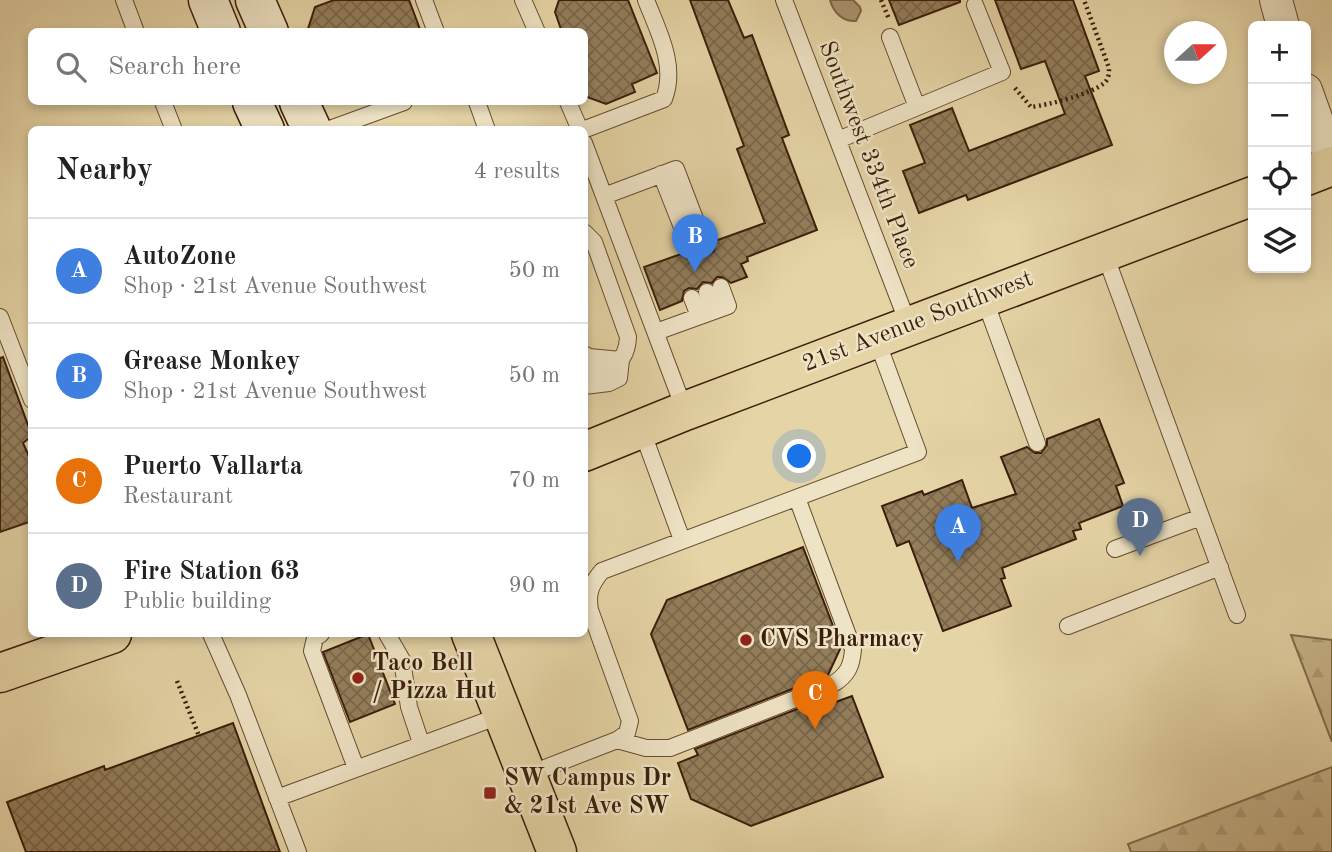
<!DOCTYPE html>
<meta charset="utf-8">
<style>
body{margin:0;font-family:"Old Standard TT",serif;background:#f6f6f6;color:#222}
.controls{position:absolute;right:21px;top:21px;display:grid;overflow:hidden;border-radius:10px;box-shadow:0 4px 10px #0003}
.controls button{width:63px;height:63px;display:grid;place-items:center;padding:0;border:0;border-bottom:2px solid #e0e0e0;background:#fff;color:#222;font:35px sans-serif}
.compass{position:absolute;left:1164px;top:21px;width:63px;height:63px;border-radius:50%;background:#fff;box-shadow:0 4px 10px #0003;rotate:69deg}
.you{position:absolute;left:800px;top:457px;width:24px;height:24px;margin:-18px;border:5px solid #fff;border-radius:50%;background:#1a73e8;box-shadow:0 0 0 10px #1a73e833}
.badge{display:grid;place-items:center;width:46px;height:46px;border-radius:50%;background:#8f2418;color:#fff;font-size:23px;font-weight:700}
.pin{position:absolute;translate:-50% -58px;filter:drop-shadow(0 2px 4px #0008)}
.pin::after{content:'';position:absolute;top:37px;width:24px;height:21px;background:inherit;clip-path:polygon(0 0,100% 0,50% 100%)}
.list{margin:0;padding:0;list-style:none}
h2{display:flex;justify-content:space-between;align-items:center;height:91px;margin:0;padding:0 28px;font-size:30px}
h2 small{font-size:23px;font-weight:400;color:#767676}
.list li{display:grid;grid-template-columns:46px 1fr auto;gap:21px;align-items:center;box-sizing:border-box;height:105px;padding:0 28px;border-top:2px solid #e0e0e0}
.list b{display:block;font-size:26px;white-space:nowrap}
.list p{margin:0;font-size:23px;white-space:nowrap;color:#767676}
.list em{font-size:23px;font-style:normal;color:#767676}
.icon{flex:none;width:38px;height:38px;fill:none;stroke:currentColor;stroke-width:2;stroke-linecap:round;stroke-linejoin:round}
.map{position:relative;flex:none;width:1332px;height:852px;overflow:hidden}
.search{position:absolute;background:#fff;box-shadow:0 4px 10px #0003;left:28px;top:28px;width:560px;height:77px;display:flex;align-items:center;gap:18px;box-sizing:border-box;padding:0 24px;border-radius:10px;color:#767676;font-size:26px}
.panel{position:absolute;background:#fff;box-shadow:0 4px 10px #0003;left:28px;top:126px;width:560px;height:511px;border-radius:10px}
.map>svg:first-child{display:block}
.forest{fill:url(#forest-firs);stroke:#826a4a;stroke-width:2}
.water{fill:#ab9671;stroke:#7e6647;stroke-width:2}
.building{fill:url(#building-cross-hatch);stroke:#3b1e09;stroke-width:2}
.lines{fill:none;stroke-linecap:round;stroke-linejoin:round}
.lane-casing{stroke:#664c30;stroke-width:18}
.street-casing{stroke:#664c30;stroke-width:34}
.secondary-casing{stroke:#3b1e09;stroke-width:41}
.primary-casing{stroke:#3b1e09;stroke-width:41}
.path{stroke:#3b1e09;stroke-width:4.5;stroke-dasharray:2 3.5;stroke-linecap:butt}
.lane{stroke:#eee3c5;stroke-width:16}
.street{stroke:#eee3c5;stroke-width:32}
.secondary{stroke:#eee3c5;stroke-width:38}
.primary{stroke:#e5d4a6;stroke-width:38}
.poi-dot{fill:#8f2418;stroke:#eee3c5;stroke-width:2.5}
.labels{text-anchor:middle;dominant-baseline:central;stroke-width:5;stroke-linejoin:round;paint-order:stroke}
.street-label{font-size:24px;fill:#3b1e09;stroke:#eee3c5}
.poi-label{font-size:24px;font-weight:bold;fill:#3b1e09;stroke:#eee3c5;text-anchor:start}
</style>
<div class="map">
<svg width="1332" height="852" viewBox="0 0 1332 852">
<defs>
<pattern id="forest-firs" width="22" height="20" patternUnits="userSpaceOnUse" patternTransform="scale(1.75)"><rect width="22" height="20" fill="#c8b58b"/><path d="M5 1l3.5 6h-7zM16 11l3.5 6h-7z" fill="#ad9b77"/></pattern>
<pattern id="building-cross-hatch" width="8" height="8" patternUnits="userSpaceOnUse" patternTransform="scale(1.75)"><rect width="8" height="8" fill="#937d5b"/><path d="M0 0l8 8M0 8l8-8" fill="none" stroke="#796649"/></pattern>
</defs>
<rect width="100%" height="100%" fill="#e5d4a6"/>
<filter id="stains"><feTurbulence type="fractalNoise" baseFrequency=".00286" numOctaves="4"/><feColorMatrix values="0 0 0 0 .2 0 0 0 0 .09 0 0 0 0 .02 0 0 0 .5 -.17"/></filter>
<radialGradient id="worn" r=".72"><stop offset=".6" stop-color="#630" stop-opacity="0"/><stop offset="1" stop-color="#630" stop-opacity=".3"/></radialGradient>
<path class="forest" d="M1291,635L1332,640V742Z
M1332,767V852H1131L1128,844Z"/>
<path class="water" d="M830,0H853L860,7L861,11L856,21C843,22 833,12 830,0Z"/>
<path class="building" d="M334,0H409L421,32H307L315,7Z
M559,0H628L657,73L632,84L635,92L606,104L587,97L584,89V32H562L555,12Z
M690,0H728L744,38L752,35L789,135L782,138L817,230L747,257L748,261L741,264L747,277L731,283L722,277H717L712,283L703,282L697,289L689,288L684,291L682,301L660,310L644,267L681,254L690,260L695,259L700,254L708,255L714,251L715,241L765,223L737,149L744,146Z
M889,0H960V2L899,25Z
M995,0H1073L1099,71L1085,76L1112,145L968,200L966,195L919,213L903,171L925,163L910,125L952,108L969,151L1065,114L1045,61L1021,69Z
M3,357L32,436L23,443L32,463V521L0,532V358Z
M1099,419L1124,483L1116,486L1123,506L1079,523L1081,529L1073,531L1076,539L1002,568L1005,578L1001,579L1011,606L943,631L909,541L897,546L882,506L922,491L924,495L962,480L972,508L1016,494L1001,457L1027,447L1035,453H1041L1047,445V439Z
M803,547L841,647L828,675L688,730L651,634L667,600Z
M368,634L395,704L350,722L323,652Z
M852,696L883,777L751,826L691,799L678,763L698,755L695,749L815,702L811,711Z
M233,723L280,852H26L7,802L104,766L105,770Z"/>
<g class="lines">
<defs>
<path id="lane" d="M124,0L136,32
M424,0L436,32
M523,0L537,32
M784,0L909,326
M890,37L917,107
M163,102L174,130
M477,102L487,130
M568,102L580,130
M327,130L404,102
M583,130L664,99C677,65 658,31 646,0
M838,140L1002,72L975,5
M584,143L685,411
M661,174L691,250
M604,196L676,169L705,245
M584,232L594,242L628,337C627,362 609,377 584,372
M1104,252L1237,615
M707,292L714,311
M692,298L699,316
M984,298L1037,443
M0,317L32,400
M656,332L728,306L721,287
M584,354L589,357L621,360
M584,386L609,383L619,378L621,360
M641,428L682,540
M1115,549L1201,517
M1068,626L1220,567
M211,634L238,695L298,852
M321,634L315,638L312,651L356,768
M387,634L402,660L409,707L421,743
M617,740L646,748H670L833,684C848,675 852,665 853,649L797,498
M527,775L617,740L627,733L630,721L590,610C587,593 591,584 602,571L918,452L876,338
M277,798L502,715"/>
<path id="street" d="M1276,0L1283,26
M1306,90L1332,163"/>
<path id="secondary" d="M208,0L221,32
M255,0L269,32
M252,102L265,130
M299,102L312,130"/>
<path id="primary" d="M1306,176L1332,166
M584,452L685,411L1253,196
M471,634L557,852
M0,673L112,634"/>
</defs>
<use href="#lane" class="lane-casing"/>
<use href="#street" class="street-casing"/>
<use href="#secondary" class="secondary-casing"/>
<use href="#primary" class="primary-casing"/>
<path class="path" d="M881,0L889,19
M1015,88L1031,107C1048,105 1092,94 1104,83C1109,79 1109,73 1109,68L1084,0
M177,681L199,736"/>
<use href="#lane" class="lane"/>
<use href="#street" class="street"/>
<use href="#secondary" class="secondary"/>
<use href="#primary" class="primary"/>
</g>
<g class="poi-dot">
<circle cx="746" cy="640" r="7"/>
<circle cx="358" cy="678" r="7"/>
<rect x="483" y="786" width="14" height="14" rx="3.5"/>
</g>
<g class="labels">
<g class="street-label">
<text transform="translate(868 155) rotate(69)">Southwest 334th Place</text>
<text transform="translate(918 322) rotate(-21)">21st Avenue Southwest</text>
</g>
<g class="poi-label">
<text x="760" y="640">CVS Pharmacy</text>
<text x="372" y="664">Taco Bell<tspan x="372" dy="28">/ Pizza Hut</tspan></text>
<text x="504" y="779">SW Campus Dr<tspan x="504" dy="28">&amp; 21st Ave SW</tspan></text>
</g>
</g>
<rect width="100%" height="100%" filter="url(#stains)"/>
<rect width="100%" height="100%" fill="url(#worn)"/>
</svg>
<div class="controls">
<button>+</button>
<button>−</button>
<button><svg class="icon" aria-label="locate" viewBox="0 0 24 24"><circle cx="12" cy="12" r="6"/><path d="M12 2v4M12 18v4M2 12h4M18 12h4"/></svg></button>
<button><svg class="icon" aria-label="layers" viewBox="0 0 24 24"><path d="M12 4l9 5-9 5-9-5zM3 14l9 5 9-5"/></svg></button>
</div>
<svg class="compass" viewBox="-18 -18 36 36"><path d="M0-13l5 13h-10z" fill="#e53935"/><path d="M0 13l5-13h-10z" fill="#767676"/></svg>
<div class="you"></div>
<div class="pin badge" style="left:958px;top:562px;background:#3f7fe0">A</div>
<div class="pin badge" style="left:695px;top:272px;background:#3f7fe0">B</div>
<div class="pin badge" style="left:815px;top:729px;background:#e8710a">C</div>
<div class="pin badge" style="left:1140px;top:556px;background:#5c6f8a">D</div>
<div class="search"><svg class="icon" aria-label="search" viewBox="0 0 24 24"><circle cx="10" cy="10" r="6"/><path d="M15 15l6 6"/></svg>Search here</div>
<section class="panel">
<h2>Nearby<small>4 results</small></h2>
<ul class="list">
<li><span class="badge" style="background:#3f7fe0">A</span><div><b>AutoZone</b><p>Shop · 21st Avenue Southwest</p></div><em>50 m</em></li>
<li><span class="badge" style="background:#3f7fe0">B</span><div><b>Grease Monkey</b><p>Shop · 21st Avenue Southwest</p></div><em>50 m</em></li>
<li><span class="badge" style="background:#e8710a">C</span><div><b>Puerto Vallarta</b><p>Restaurant</p></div><em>70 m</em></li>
<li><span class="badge" style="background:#5c6f8a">D</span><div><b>Fire Station 63</b><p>Public building</p></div><em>90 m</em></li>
</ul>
</section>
</div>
